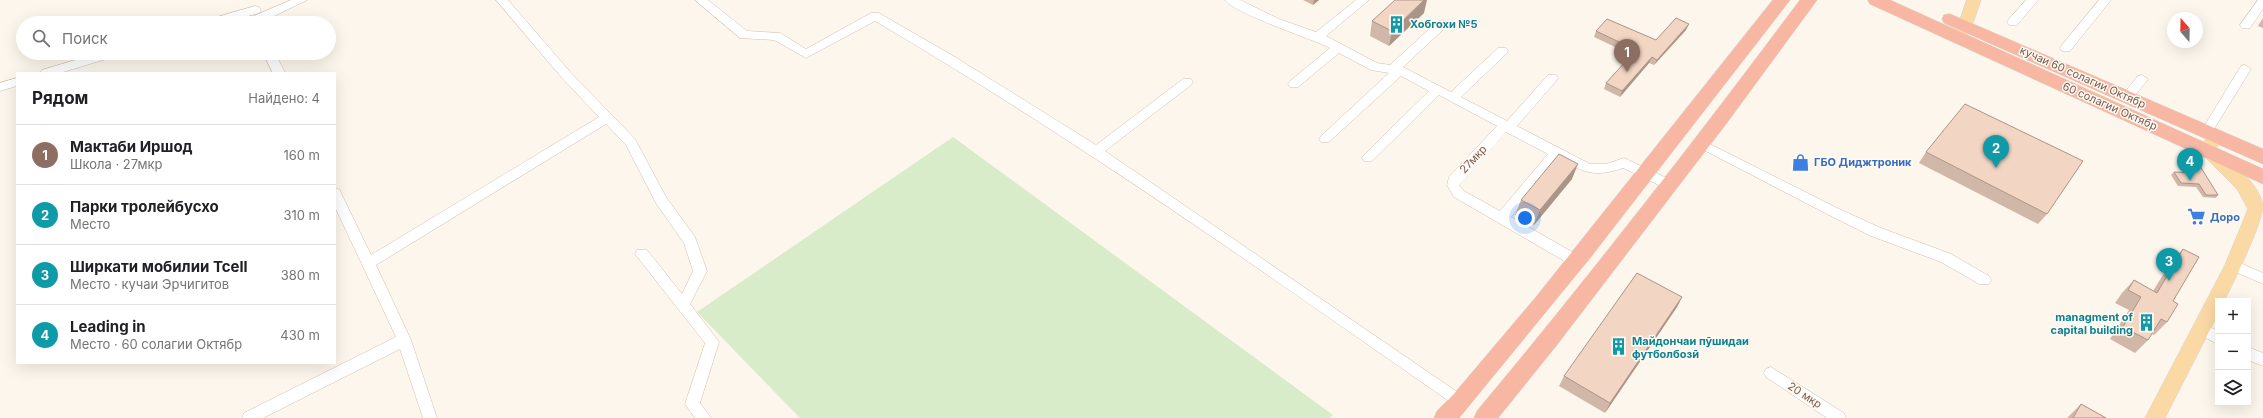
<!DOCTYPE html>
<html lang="ru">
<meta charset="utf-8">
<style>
body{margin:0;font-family:Inter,sans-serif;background:#f2f2f2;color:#202124}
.controls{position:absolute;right:12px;bottom:12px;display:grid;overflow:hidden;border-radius:0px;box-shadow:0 4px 16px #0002}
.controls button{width:36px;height:36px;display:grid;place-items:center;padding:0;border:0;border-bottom:1px solid #e0e0e0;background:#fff;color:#202124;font:20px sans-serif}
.compass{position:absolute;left:2167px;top:12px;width:36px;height:36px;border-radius:50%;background:#fff;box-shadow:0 4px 16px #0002;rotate:340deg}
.you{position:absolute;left:1525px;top:218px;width:14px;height:14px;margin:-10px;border:3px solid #fff;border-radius:50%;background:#1a73e8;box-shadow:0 0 0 6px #1a73e833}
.badge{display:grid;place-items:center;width:26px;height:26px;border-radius:50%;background:#e76f51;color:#fff;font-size:13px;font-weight:700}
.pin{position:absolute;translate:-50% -33px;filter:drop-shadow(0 1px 2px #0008)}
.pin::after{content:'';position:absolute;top:21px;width:14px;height:12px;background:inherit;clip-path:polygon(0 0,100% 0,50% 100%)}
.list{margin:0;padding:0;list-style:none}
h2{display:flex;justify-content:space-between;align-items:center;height:52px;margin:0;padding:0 16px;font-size:17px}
h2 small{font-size:13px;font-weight:400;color:#757577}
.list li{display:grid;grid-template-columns:26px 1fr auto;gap:12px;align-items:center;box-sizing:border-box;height:60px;padding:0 16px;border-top:1px solid #e0e0e0}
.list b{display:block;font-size:15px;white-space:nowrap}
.list p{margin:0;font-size:13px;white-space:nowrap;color:#757577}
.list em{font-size:13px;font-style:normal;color:#757577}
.icon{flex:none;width:22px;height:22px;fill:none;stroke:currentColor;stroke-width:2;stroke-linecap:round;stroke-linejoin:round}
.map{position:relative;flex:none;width:2263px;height:418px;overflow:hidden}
.search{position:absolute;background:#fff;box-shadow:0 4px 16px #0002;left:16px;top:16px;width:320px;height:44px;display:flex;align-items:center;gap:10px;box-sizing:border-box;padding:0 14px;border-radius:22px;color:#757577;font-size:15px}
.panel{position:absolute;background:#fff;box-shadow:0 4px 16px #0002;left:16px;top:72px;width:320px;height:292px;border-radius:0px}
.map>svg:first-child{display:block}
.green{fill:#d8ecc9}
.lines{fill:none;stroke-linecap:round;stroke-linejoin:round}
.minor-casing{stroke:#d1beb0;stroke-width:1}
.major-casing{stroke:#dad1cd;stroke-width:1}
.highway-casing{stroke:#dad1cd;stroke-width:1}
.minor{fill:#fff;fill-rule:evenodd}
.major{fill:#fbd9a5;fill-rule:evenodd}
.highway{fill:#f7b7a3;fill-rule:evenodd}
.wall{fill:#d1b7a8}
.shaded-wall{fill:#aa9588}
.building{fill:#f3d5c3;stroke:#aa9588}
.labels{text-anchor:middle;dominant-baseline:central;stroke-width:3;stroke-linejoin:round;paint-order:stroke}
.culture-label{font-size:11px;font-weight:bold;fill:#0d838f;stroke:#fffaf3;text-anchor:start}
.street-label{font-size:11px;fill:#7a5c4d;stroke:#fffaf3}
.shop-label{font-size:11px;font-weight:bold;fill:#366cbe;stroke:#fffaf3;text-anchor:start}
</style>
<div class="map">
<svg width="2263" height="418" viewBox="0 0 2263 418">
<rect width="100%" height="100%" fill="#fdf6ec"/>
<path class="green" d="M953,137L1333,415L1330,418H800L697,312Z"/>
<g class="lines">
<defs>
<path id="minor" d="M291,0H307L262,22H254L252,19L254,16Z
M496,0H508L571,73L635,139L666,197L695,237L707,271L690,304L719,342L700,403L711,418H695L685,404L705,343L635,254L637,250H647L682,294L693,271L684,243L656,203L626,145L606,124L376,265L411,340L437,418H423L400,349L263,418H242L244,413L396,337L335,207V188L340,190L341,193L371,255L599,117L563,79Z
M695,0H708L747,31L780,33L806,49L871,13H879L955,57L1096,145L1183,79H1191L1193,82L1191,85L1105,151L1466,398L1468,402L1466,406L1461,408L1456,406C1265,273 1076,139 875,21L806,58L774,40L740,38Z
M1225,0H1240L1279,19L1316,32L1356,0H1369L1326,36L1377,63L1390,65L1438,21H1446L1448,24L1446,27L1403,67L1451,92L1498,48H1506L1508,51L1506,54L1461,97L1507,121L1548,75H1556L1558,78L1556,81L1517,126L1590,164H1606L1624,158L1673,181L1674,184L1668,189L1663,187L1623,168C1594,178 1584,172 1558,159L1511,217L1583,258L1585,262L1583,266H1573L1454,197L1447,185L1449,177L1497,126L1439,95L1372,161H1364L1362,158L1364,155L1429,91L1401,76L1329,142H1321L1319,139L1321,136L1389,73L1371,70L1339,53L1298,87H1290L1288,84L1290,81L1330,48C1310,38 1235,14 1225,0ZM1506,132L1548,154L1500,211L1464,191L1459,185Z
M2026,0H2038L2017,25H2009L2007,22L2009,19Z
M2099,0H2111L2070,51H2062L2060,48L2062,45Z
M2258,0H2263V9L2250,28H2242L2240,25Z
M255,6L259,7L261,10L259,13L224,23H205L207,20Z
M99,53H118L116,56L60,73H40L42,70Z
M263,53H275L285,73H273Z
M2245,65L2251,69L2211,134H2203L2201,131L2203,128L2241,66Z
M2142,75L2148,79L2146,82L2132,99H2124L2122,96L2124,93L2138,76Z
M17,78V86L0,91V83Z
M1700,139L1837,208L1881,228L1951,254L1989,276L1991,280L1989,284H1979L1941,262L1871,236L1827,214L1696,146L1694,143L1696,140Z
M2234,260L2263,273V284L2229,269L2227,265L2229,261Z
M2201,323L2218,331V344L2196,333L2194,329L2196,325Z
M2248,347L2263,353V366L2248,360Z
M1771,367L1844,413L1846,418H1827L1766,377L1764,373L1766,369Z"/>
<path id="major" d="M1967,0H1981L1972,26L1963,40H1953L1951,36L1958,25Z
M2216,129L2222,131L2224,135L2216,149C2232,163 2258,182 2263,205C2263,222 2233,284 2224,301H2218V314L2165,418H2145L2225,265L2248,209L2237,189L2199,151L2210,131Z"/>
<path id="highway" d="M1773,0H1790L1590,258L1459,418H1434L1437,411L1453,395L1536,297Z
M1800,0H1817L1726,124L1556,346L1498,418H1474L1477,411C1589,277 1696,139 1800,0Z
M1868,0H1890L2263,169V184L1870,4Z
M1950,14L2263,149V164L1944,23L1942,19L1944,15Z"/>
</defs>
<use href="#minor" class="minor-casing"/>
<use href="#major" class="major-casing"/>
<use href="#highway" class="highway-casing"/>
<use href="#minor" class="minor"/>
<use href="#major" class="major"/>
<use href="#highway" class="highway"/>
</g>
<path class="wall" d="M1303,0H1319L1313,5Z
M1424,13L1389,46L1370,36L1372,21Z
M2263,18V28L2258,26Z
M1686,30L1654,65L1649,63L1620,97L1604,89L1606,83L1632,55L1594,37L1596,31L1656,40Z
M1926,152L2047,214L2038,224L1919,163Z
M2188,166L2218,195L2216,198L2203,197L2196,187L2178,186L2171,175L2174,172L2188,173L2185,169Z
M1572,179L1534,225L1515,215L1521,200Z
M2183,249L2173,301L2167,322L2154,335L2152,334L2148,340L2135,353L2110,339L2129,310L2115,303L2122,293L2134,280L2153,291L2171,262Z
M1682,297L1677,307L1605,413L1559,386L1564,376Z
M2081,404L2106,418H2067Z"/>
<path class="shaded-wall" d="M1314,0H1319L1313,5Z
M1424,0H1427L1424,13L1389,46L1392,31Z
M1689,24L1686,30L1654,65L1657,60Z
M1652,57L1649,63L1620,97L1622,91Z
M1578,164L1572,179L1534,225L1540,210Z
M1682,297L1677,307L1605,413L1610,403Z"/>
<path class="building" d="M1395,0H1424L1392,31L1372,21Z
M1676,18L1689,24L1657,60L1652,57L1622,91L1606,83L1636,50L1596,31L1607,19L1656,40Z
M1965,104L2083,161L2047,214L1926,152Z
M1559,154L1578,164L1540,210L1521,200Z
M2188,166H2200L2218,195H2206L2199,184L2181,183L2174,172L2193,173Z
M2183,249L2199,257L2173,301L2178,304L2167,322L2161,319L2148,340L2123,327L2141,297L2128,290L2134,280L2157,293Z
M1637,273L1682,297L1610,403L1564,376Z
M2081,404L2106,418H2073Z"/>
<defs>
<symbol id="building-bare" viewBox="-9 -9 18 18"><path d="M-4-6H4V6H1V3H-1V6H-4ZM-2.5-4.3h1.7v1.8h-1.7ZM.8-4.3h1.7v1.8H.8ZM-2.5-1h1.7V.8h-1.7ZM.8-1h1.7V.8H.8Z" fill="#0f9aa8" stroke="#fffaf3" stroke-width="2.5" paint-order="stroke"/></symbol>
<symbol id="shop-bare" viewBox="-9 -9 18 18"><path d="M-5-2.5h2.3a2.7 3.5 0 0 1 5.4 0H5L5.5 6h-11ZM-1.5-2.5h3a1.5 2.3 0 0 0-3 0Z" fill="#3f7fe0" stroke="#fffaf3" stroke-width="2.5" paint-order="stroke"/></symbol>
<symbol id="supermarket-bare" viewBox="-9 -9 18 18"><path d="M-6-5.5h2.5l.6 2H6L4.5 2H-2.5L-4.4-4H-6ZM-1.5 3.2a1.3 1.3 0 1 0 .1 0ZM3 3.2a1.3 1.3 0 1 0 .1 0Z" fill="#3f7fe0" stroke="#fffaf3" stroke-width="2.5" paint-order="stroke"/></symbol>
</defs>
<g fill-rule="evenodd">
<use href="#building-bare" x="1384" y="12" width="25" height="25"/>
<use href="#shop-bare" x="1788" y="150" width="25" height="25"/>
<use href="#supermarket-bare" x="2184" y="204" width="25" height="25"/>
<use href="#building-bare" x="2134" y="310" width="25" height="25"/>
<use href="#building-bare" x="1606" y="334" width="25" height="25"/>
</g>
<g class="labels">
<g class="culture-label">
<text x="1410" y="24">Хобгохи №5</text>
<text x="2133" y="317" text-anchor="end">managment of<tspan x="2133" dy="13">capital building</tspan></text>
<text x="1632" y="341">Майдончаи пӯшидаи<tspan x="1632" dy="13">футболбозӣ</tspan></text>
</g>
<g class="street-label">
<text transform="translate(2083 77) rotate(24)">кучаи 60 солагии Октябр</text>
<text transform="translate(2110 106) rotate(24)">60 солагии Октябр</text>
<text transform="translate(1473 159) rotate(-47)">27мкр</text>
<text transform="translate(1805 395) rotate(33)">20 мкр</text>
</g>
<g class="shop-label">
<text x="1814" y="162">ГБО Диджтроник</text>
<text x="2210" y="217">Доро</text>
</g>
</g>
</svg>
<div class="controls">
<button>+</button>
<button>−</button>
<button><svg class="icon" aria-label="layers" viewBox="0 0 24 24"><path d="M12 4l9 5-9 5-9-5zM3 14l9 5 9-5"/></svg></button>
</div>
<svg class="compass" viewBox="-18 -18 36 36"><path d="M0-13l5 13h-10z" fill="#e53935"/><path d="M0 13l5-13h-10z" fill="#757577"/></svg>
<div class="you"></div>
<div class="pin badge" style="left:1627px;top:72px;background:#8d6e63">1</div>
<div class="pin badge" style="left:1996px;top:168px;background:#0f9aa8">2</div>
<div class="pin badge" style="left:2169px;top:281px;background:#0f9aa8">3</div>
<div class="pin badge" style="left:2190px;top:181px;background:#0f9aa8">4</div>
<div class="search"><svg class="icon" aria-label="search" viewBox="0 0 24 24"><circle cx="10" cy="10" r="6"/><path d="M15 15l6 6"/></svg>Поиск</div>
<section class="panel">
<h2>Рядом<small>Найдено: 4</small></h2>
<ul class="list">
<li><span class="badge" style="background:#8d6e63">1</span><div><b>Мактаби Иршод</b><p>Школа · 27мкр</p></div><em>160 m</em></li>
<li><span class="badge" style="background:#0f9aa8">2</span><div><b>Парки тролейбусхо</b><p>Место</p></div><em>310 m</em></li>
<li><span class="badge" style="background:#0f9aa8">3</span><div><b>Ширкати мобилии Tcell</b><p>Место · кучаи Эрчигитов</p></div><em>380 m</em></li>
<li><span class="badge" style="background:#0f9aa8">4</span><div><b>Leading in</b><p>Место · 60 солагии Октябр</p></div><em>430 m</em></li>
</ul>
</section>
</div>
